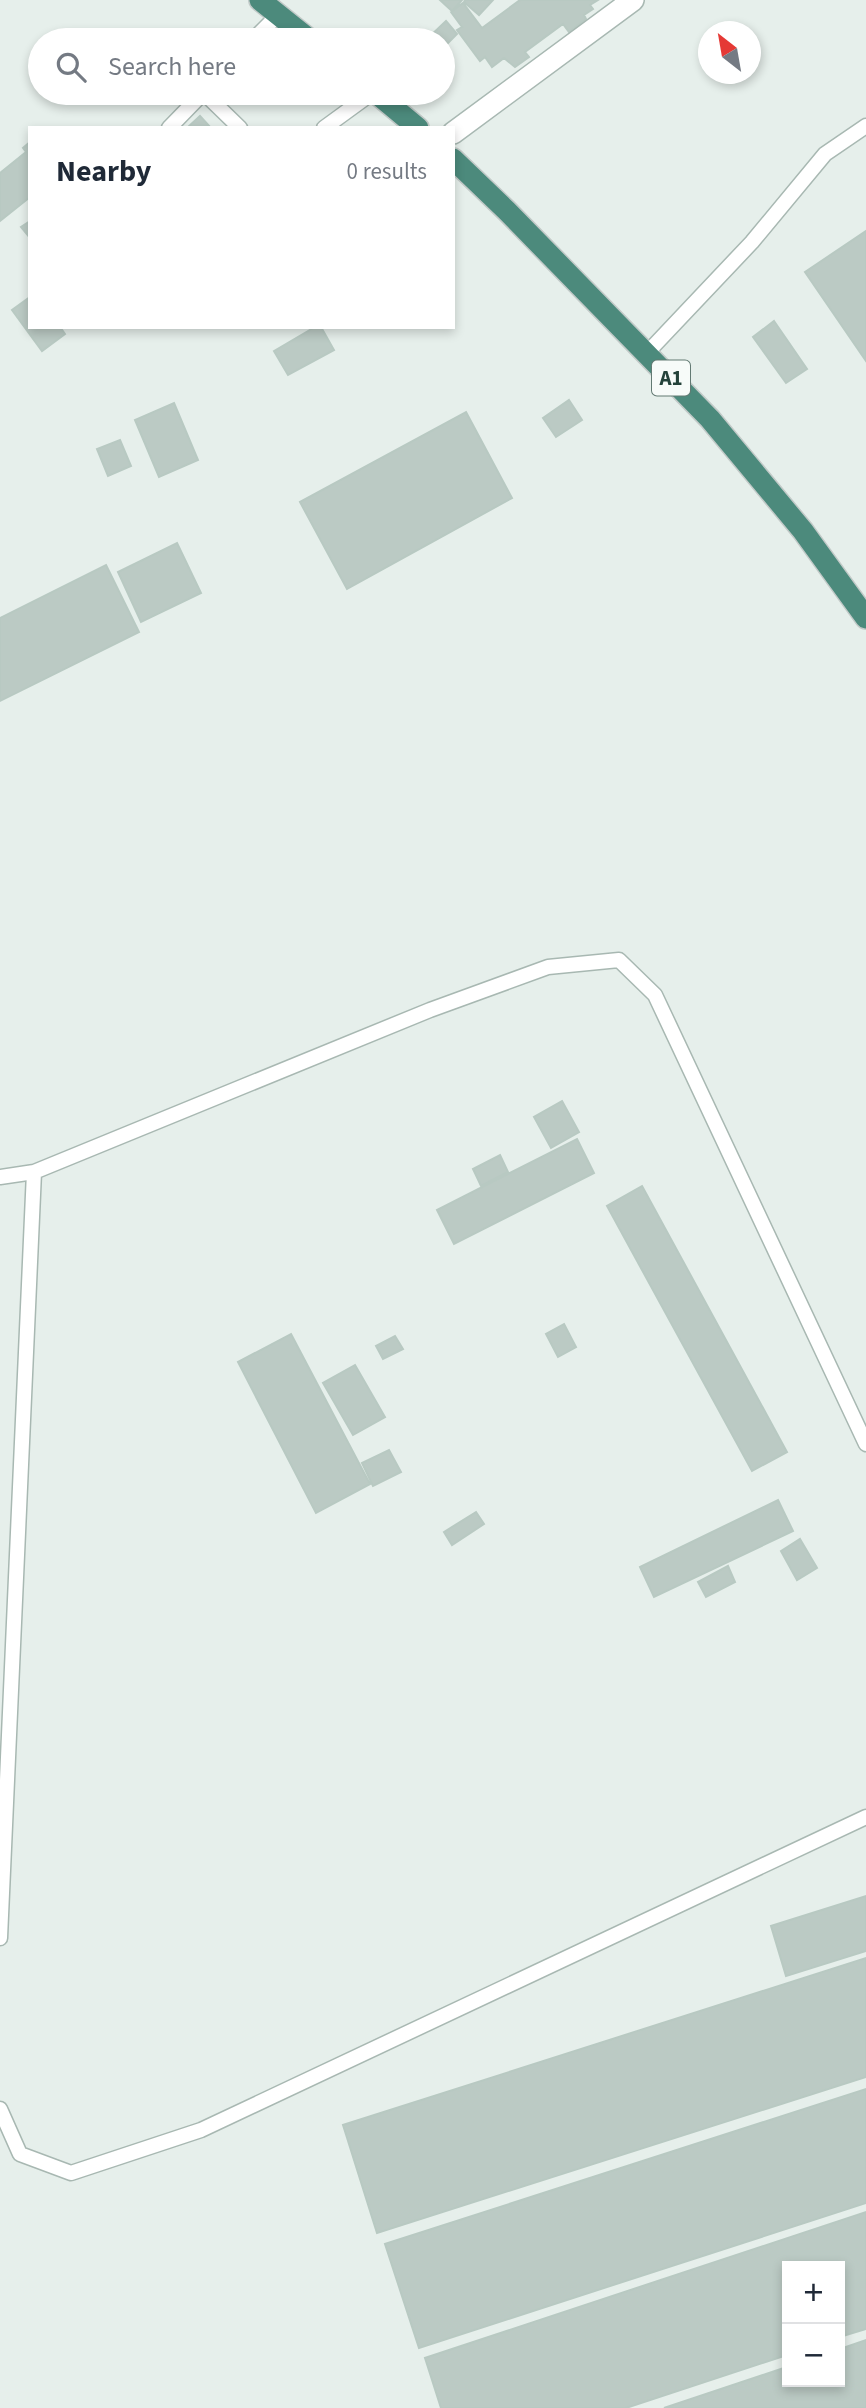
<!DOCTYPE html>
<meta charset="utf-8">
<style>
body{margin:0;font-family:"Source Sans 3",sans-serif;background:#f6f6f7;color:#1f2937}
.controls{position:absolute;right:21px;bottom:21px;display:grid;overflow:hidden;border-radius:0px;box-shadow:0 4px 10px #0003}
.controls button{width:63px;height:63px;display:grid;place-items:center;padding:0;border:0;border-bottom:2px solid #e0e1e3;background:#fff;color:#1f2937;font:35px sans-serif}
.compass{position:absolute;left:698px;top:21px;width:63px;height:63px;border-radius:50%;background:#fff;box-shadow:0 4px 10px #0003;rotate:329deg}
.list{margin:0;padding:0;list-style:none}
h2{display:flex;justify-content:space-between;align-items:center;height:91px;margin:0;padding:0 28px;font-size:30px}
h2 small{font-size:23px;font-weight:400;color:#747a83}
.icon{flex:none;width:38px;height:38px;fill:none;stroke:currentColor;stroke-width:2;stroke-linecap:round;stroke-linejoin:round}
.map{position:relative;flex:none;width:866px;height:2408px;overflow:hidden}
.search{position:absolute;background:#fff;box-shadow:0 4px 10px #0003;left:28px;top:28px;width:427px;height:77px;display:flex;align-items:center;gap:18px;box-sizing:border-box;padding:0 24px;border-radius:38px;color:#747a83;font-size:26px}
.panel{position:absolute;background:#fff;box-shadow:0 4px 10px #0003;left:28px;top:126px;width:427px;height:203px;border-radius:0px}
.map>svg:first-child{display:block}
.building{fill:#bbcac4;stroke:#b8c9c2;stroke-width:2}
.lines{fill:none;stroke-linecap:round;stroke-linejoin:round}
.service-casing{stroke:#a8b8b2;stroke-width:17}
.minor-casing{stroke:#a8b8b2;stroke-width:24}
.trunk-casing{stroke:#c2cac8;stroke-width:24}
.service{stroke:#fff;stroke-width:14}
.minor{stroke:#fff;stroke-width:21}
.trunk{stroke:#4c8a7c;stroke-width:21}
.labels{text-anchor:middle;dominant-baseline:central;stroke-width:5;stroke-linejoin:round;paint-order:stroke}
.shield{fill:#f7fbf9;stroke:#637a73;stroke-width:2}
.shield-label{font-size:21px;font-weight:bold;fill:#24423a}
</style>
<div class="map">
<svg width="866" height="2408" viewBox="0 0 866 2408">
<rect width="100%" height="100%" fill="#e6efeb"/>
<path class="building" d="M440,0H462L452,11Z
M465,0H493L479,15L464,2Z
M520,0H598L590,5L593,9L584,15L586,19L569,32L563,24L525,52L529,57L515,67L504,58L492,67L485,57L480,61L457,30L462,27L451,12L463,3L482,28Z
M446,21L457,34L443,48V40H426Z
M200,116L211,128H187Z
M30,142V197L0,221V173L26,152L23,148Z
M30,221V238L21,227Z
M866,231V361L805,272Z
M30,297V327H60L65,334L42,351L12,310Z
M774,321L807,369L786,383L753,337Z
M315,327H321L334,350L288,375L274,351Z
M569,400L582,420L556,437L543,418Z
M174,403L198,460L159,477L135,420Z
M466,412L512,498L347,589L300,502Z
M120,440L131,466L108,476L97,449Z
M177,543L201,593L141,622L118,572Z
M106,565L139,632L0,701V618Z
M562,1101L579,1132L551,1148L534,1117Z
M577,1139L594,1173L454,1244L437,1210Z
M500,1155L508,1172L481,1186L473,1169Z
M642,1186L787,1452L752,1471L607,1206Z
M564,1324L576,1347L558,1357L546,1334Z
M291,1334L370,1484L316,1513L238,1362Z
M395,1336L403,1349L383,1359L376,1346Z
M355,1365L385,1417L353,1435L323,1383Z
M389,1450L401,1472L373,1486L362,1463Z
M778,1500L793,1531L654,1597L640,1567Z
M476,1512L484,1524L452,1545L444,1532Z
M800,1539L817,1568L797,1580L781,1551Z
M728,1566L735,1582L706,1597L698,1582Z
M866,1896V1951L786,1976L771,1926Z
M866,1958V2077L377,2233L343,2125Z
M866,2089V2203L419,2348L385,2244Z
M866,2212V2329L840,2337V2266H787V2355L626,2408H441L425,2358Z
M866,2340V2408H664L787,2367V2382H840V2349Z"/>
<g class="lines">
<defs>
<path id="service" d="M253,40L278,15
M204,93L240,128
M169,128L203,93
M324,128L372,93
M647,353L752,242L825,154L866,126
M0,1177L34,1172L430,1010L548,967L619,960L655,995L866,1444
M0,1938L34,1172
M0,2109L20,2154L71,2173L201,2130L866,1817"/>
<path id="minor" d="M453,133L633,0"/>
<path id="trunk" d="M260,0L310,40
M376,93L418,128
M453,159L507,211L710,419L803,531L866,618"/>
</defs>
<use href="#service" class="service-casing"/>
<use href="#minor" class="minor-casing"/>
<use href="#trunk" class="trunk-casing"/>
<use href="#service" class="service"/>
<use href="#minor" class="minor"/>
<use href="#trunk" class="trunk"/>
</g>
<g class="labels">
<rect class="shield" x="652" y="360.5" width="38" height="35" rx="5"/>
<g class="shield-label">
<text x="671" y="378">A1</text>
</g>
</g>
</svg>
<div class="controls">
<button>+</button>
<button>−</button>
</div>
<svg class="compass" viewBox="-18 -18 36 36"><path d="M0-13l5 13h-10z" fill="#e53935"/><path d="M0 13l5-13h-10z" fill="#747a83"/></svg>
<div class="search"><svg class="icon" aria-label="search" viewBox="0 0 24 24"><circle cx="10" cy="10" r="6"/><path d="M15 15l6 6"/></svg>Search here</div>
<section class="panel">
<h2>Nearby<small>0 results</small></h2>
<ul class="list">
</ul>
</section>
</div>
